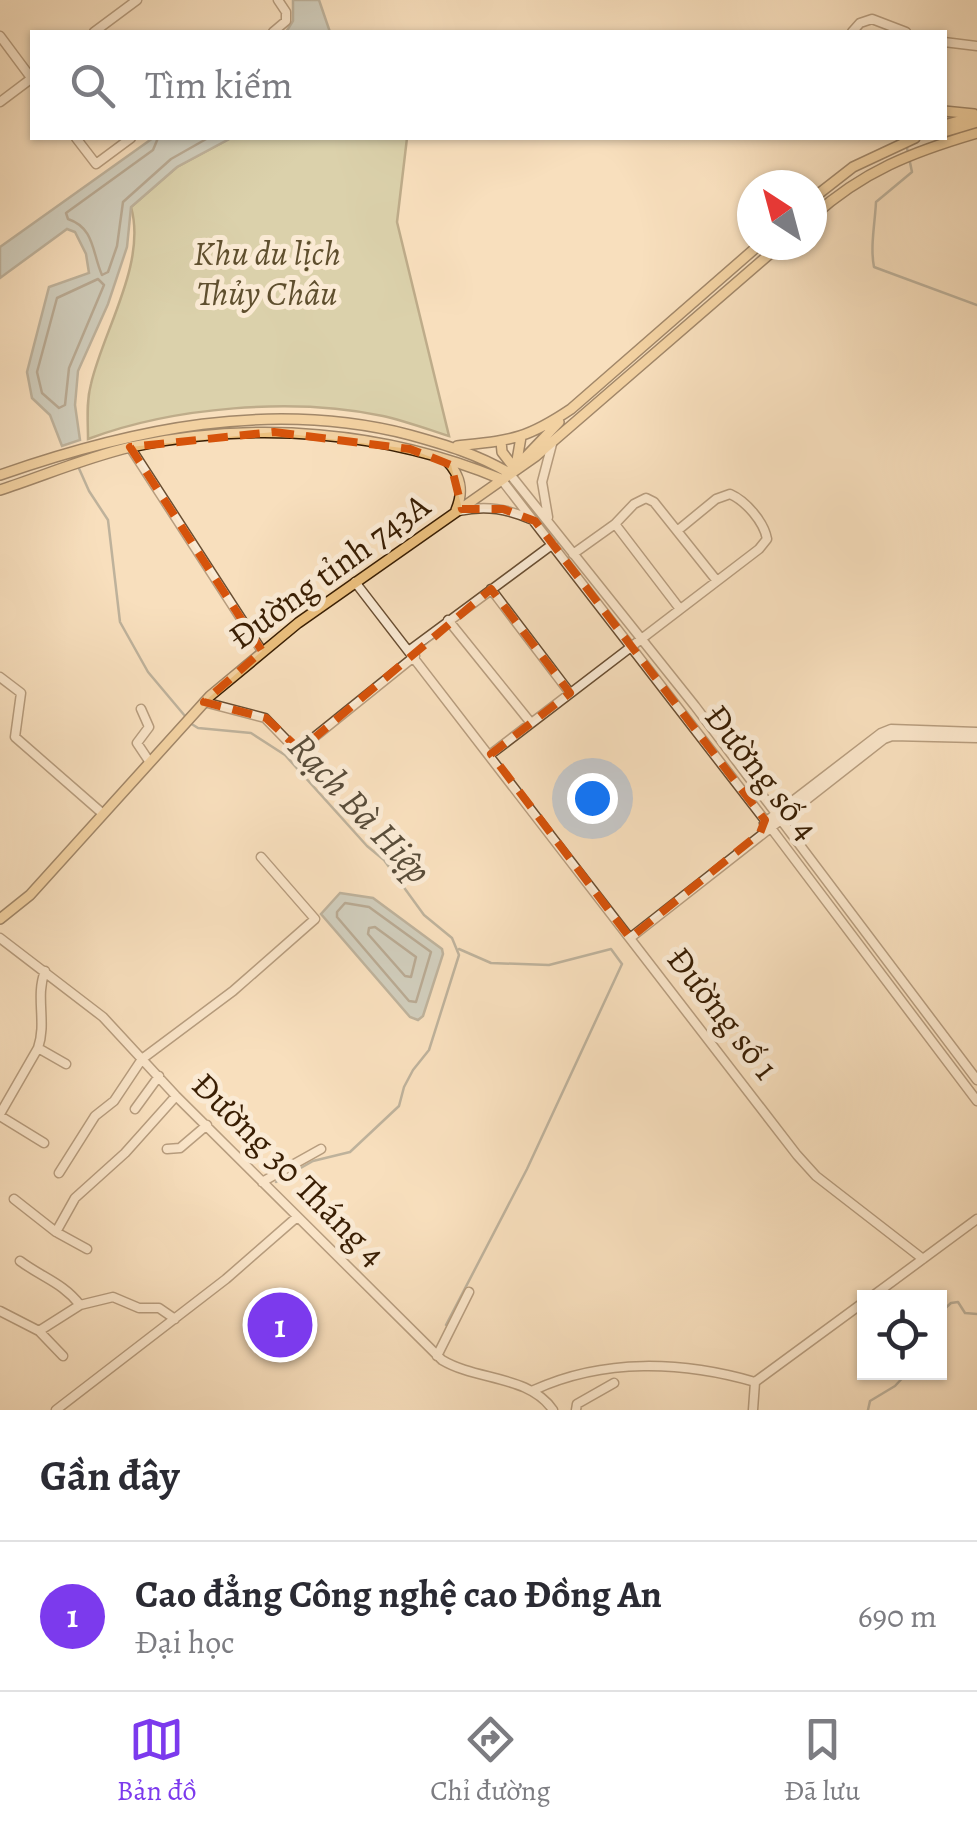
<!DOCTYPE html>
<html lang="vi">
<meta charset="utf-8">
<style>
body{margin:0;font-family:Alegreya,serif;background:#f2f2f3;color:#2b2b33}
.controls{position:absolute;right:30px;bottom:30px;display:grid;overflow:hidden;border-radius:0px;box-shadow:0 2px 8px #0004}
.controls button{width:90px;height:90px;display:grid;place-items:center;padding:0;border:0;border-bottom:2px solid #e1e1e2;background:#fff;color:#2b2b33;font:50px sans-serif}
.compass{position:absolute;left:737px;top:170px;width:90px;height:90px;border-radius:50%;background:#fff;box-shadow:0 2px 8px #0004;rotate:324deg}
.you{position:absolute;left:592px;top:798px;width:35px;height:35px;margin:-25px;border:8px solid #fff;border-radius:50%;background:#1a73e8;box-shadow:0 0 0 15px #1a73e833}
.badge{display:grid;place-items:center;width:65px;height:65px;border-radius:50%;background:#7c3aed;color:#fff;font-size:32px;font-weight:700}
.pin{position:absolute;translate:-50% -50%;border:5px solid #fff;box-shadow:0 2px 10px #0006}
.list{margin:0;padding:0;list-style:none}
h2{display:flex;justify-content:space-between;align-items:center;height:130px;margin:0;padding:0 40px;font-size:42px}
h2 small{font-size:32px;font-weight:400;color:#7c7c81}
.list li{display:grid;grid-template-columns:65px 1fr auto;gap:30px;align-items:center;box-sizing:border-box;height:150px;padding:0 40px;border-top:2px solid #e1e1e2}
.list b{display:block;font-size:38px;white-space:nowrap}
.list p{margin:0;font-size:32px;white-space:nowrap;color:#7c7c81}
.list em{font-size:32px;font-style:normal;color:#7c7c81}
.icon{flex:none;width:55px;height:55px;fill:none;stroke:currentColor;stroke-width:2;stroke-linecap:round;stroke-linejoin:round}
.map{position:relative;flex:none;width:977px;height:1410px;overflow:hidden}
.search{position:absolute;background:#fff;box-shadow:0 2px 8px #0004;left:30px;right:30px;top:30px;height:110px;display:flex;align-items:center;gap:25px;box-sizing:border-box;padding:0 35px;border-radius:0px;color:#7c7c81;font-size:38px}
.sheet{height:280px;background:#fff}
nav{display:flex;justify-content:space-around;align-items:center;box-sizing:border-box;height:140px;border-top:2px solid #e1e1e2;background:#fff;font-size:28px;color:#7c7c81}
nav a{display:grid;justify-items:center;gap:5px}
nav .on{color:#7c3aed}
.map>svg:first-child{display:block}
.green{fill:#b9c294;stroke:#79704c;stroke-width:2.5}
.water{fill:#a3babc;stroke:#797c72;stroke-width:2.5}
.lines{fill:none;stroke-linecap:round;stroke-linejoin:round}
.shore{stroke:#6e6c60;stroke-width:2.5}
.stream{stroke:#797c72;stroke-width:2.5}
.minor-casing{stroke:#694e32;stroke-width:11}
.major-casing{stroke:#391e03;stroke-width:12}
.minor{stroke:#faead4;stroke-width:8}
.major{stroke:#ecc07e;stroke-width:9}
.marked{fill:none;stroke:#d6530b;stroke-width:8;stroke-dasharray:20 12;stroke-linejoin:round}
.labels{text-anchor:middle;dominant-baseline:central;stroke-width:10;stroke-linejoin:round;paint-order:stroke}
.park-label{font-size:35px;font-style:italic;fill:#5f4f2e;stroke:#faead4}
.street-label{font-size:35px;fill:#391e03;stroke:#faead4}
.water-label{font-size:38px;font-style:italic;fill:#594d3a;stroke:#faead4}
</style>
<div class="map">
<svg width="977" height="1410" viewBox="0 0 977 1410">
<rect width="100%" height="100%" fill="#f8dfbd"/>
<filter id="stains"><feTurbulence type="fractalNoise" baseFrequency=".002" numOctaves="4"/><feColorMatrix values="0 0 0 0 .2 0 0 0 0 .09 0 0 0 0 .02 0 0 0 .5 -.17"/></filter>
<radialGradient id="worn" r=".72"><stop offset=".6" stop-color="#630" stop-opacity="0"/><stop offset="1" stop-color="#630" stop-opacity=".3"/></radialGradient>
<path class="green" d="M231,138H407L397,222L449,436C427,429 405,421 383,416C293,397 173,407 88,439C88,421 86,402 91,384C103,331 147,263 131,207L177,167Z"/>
<path class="water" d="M293,0H319L330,32H286L293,21Z
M153,138H231L177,167L131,207L127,247L108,304L78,371L75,405L80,440L62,446L50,415L32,398L27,372L49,287L89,273L86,254L75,232L67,229L0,278V247Z
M340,893L373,898L442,949L443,954L423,1016L418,1020L410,1017L321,914Z"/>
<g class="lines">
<path class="shore" d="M158,138L153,150L66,213L68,219C95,228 92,253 102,275L108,272L117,246L123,202L171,159L208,138
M98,279L104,285L69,368L65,405L59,408L42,393L37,372L57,298Z
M345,903L369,907L431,952L416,1002L409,1001L337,917V912Z
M375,927L416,957L411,977L405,976L368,934L369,928Z"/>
<path class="stream" d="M907,148L912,172L876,202C875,223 870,247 874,267L977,305
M73,455L89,491L108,520L120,622L148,672L185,716
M190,723L198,728L251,733L285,755L367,846L384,860L424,915L452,938L459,955L429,1050L413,1070L404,1087L399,1106L350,1152L313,1161L276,1182
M940,1313L951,1303L958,1302L965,1313L977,1314
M446,1325L527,1169L622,964L611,949L549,965L491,963L459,949
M868,1410L870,1401L895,1386L908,1372"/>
<defs>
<path id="minor" d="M94,32L137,0
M273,32L286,21V12L278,0
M852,32L860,23L872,19L906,32
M0,36L32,79
M944,42L977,46
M0,102L32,78
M76,138L96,164L131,138
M130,447L262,651
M509,473L695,706L977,1080
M501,479L771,828L977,1101
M459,511C486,505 508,509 533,520
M548,517L542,482L552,444
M615,524L680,609
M573,554L615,524L634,504L646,498L654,502L717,581
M355,582L797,1155L816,1176L923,1259
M491,589L570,693
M448,620L531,723
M410,650L553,544
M0,677L21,693L15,737L102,813
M204,702L265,718L297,751L415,656
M141,709L149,727L137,743L149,761
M491,754L759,549L767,539C764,522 746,501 730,494L716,499L677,531
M764,823L881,733L891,729L977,732
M0,938L103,1017L176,1096L442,1360C477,1381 529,1375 553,1410
M630,938L884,739L892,736L977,738
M38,1048C47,1022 35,997 45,971
M135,1109L159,1076
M0,1114L38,1048L66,1064
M0,1116L44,1143
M167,1149L180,1148L207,1125
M59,1173L95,1116L114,1101L142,1059L233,991L315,919L261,857
M262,1182L321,1149
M14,1199L56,1232L75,1198L125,1153L176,1096
M56,1232L87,1249
M20,1261C43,1278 63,1283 80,1305
M870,1298L977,1219
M0,1311L39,1331L80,1305L113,1297L139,1308H159L175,1319
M39,1331L63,1356
M437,1356L469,1292
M755,1382L864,1302
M534,1390C604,1358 682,1361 755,1382
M56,1410L226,1279L297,1217
M576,1410L577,1404L614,1383
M753,1410L755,1382"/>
<path id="major" d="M944,111L974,114
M944,125L977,116
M944,132L977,122
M812,199L853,167L915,138
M812,217C863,171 912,152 977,133
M501,441L502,452L515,469
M457,446C511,440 525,440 571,409L759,245
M447,461C461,476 464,491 456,510
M518,465L559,422
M516,466L521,437
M0,475C132,429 271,399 410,435C446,445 477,454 509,473
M0,490C43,476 87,457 131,447C254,420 386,431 501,479
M0,919L30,895L210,696L298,623L536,456L780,245"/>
</defs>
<use href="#minor" class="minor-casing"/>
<use href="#major" class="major-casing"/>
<use href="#minor" class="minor"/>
<use href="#major" class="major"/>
</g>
<path d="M0 0H977V1410H0ZM274,432L410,449L451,465L462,509H503L535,521L765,820L760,833L630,938L491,754L570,693L491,589L300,750L266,718L204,702L262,651L130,447Z" fill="#f8dfbd" fill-opacity=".55" fill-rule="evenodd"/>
<path class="marked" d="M274,432L410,449L451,465L462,509H503L535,521L765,820L760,833L630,938L491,754L570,693L491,589L300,750L266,718L204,702L262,651L130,447Z"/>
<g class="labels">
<g class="park-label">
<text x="267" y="253">Khu du lịch<tspan x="267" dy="40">Thủy Châu</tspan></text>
</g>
<g class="street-label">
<text transform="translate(329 571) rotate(-36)">Đường tỉnh 743A</text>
<text transform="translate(762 772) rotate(52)">Đường số 4</text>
<text transform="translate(723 1013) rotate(52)">Đường số 1</text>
<text transform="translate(289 1169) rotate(45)">Đường 30 Tháng 4</text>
</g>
<g class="water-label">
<text transform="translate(360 808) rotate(47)">Rạch Bà Hiệp</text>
</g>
</g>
<rect width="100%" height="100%" filter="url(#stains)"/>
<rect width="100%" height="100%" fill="url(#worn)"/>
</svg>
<div class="controls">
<button><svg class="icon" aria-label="locate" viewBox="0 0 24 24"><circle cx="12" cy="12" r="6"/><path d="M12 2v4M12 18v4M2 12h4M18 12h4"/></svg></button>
</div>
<svg class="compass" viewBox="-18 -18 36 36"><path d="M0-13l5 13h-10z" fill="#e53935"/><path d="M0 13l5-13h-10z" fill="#7c7c81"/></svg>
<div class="you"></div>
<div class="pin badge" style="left:280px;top:1325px">1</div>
<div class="search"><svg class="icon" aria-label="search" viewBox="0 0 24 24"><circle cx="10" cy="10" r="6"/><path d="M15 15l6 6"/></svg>Tìm kiếm</div>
</div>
<section class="sheet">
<h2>Gần đây<small></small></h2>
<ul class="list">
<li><span class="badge">1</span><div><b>Cao đẳng Công nghệ cao Đồng An</b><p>Đại học</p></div><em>690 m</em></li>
</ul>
</section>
<nav>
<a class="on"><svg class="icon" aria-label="map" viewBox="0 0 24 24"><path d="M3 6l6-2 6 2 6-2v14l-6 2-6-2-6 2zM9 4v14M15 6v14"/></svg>Bản đồ</a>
<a><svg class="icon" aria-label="directions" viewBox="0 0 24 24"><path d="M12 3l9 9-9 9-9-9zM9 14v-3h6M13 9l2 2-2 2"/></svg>Chỉ đường</a>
<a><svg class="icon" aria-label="saved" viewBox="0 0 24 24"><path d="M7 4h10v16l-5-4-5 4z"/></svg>Đã lưu</a>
</nav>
